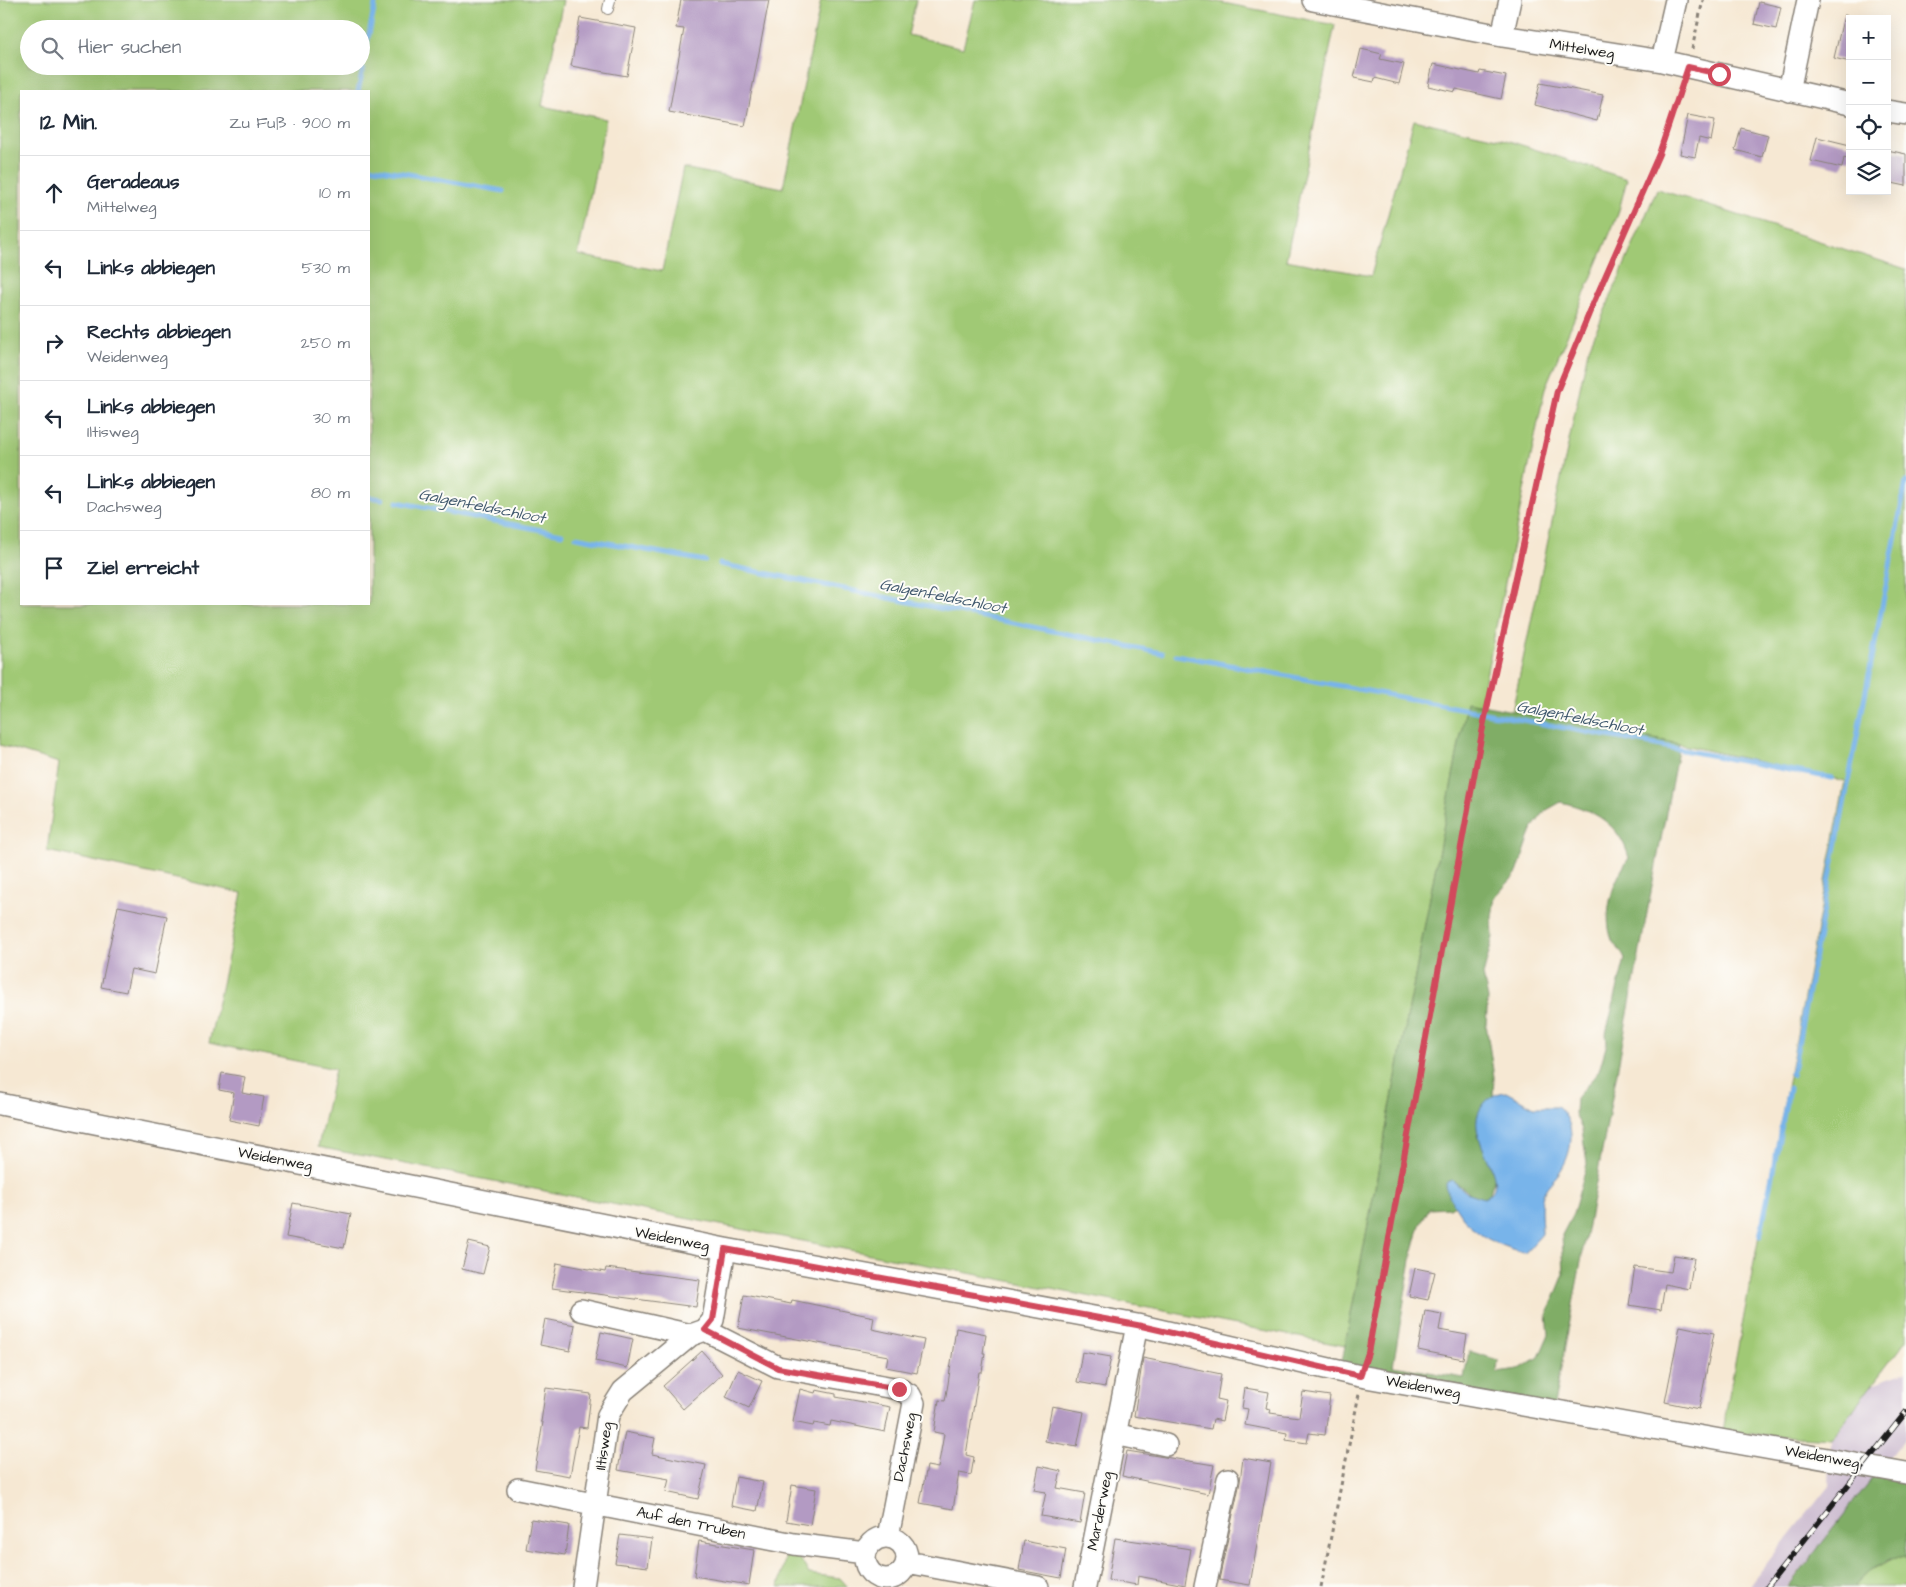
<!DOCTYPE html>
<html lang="de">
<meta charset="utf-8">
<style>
body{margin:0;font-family:"Architects Daughter",sans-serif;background:#f2f2f3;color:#1f2937}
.controls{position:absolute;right:15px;top:15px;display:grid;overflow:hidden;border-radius:0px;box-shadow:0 5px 20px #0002}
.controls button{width:45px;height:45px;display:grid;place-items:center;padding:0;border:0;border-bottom:1px solid #e0e1e3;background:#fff;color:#1f2937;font:25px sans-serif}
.stop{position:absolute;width:15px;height:15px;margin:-11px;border:4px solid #d1495b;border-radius:50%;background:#fff}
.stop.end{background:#d1495b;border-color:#fff;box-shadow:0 1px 5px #0008}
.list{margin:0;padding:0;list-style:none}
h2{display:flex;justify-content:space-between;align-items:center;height:65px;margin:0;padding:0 20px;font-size:21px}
h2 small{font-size:16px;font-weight:400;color:#747a83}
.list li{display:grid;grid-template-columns:32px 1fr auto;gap:15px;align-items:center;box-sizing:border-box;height:75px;padding:0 20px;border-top:1px solid #e0e1e3}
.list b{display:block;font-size:19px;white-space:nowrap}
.list p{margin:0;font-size:16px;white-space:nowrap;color:#747a83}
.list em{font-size:16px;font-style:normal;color:#747a83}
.icon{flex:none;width:28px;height:28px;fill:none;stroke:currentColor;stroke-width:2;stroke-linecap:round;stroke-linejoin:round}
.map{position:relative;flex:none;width:1906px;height:1587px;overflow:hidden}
.search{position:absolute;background:#fff;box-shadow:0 5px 20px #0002;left:20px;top:20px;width:350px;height:55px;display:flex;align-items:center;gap:12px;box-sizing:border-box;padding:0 18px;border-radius:28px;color:#747a83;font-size:19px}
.panel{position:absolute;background:#fff;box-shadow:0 5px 20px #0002;left:20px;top:90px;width:350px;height:515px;border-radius:0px}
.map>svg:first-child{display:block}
.industrial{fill:#cebed1}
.green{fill:#a0c975;stroke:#5e7248;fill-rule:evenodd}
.forest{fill:#80ad66;stroke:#4e6441;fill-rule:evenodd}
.water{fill:#78b4ea;stroke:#4a6883}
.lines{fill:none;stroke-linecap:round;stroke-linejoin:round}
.stream{stroke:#78b4ea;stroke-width:5}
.building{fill:#b39ac3}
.lane-casing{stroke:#898278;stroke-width:12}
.street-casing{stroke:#898278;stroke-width:24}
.path{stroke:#898278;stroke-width:3;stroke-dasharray:4 4;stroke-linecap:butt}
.lane{stroke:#fff;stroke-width:10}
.street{stroke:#fff;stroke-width:21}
.rail-casing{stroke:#1c1c1c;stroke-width:5.5}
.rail{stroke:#fdfcf7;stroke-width:4;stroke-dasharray:11;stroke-linecap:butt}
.route{stroke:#d1495b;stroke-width:6}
.labels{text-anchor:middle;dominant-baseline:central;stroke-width:4;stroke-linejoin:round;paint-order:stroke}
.street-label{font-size:15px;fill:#1c1c1c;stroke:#fdfcf7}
.water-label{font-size:16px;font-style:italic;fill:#41596e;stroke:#fdfcf7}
</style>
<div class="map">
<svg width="1906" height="1587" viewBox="0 0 1906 1587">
<rect width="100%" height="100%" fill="#fdfcf7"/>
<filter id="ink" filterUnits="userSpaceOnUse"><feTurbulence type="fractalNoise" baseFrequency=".02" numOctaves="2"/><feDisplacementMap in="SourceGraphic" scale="10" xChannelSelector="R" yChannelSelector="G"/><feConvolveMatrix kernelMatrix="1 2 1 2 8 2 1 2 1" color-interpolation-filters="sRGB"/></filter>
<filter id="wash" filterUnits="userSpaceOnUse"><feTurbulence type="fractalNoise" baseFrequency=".0096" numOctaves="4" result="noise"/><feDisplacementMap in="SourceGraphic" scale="20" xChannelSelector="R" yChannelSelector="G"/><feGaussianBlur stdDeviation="1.12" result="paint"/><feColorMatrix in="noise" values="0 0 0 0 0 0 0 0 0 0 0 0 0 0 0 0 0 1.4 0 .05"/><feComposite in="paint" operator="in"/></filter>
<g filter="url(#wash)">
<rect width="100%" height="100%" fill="#f6e8d3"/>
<path class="industrial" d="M1906,1372V1438L1787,1587H1748L1829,1485L1831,1439L1872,1384Z"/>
<path class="green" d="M0,0H563L542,106L606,119L578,255L662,271L683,168L783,188L821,0H916L908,35L963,48L975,0H1208L1335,25L1286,260L1371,276L1414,120L1506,140L1627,179L1618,214L1545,388L1480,705L1467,703L1345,1346L318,1147L335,1069L209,1043L242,893L47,851L59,763L0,745ZM29,29H361V66H29ZM21,91H369V604H21Z
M1657,189L1906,269V1340L1831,1439L1722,1432L1845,781L1679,744L1512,712L1588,350Z
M786,1554L798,1555L809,1574L840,1578L848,1587H779Z
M1897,1557L1906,1559V1587H1854L1871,1569Z"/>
<path class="forest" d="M1467,702L1679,744L1553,1410L1340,1372ZM1561,802C1594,810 1620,824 1629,858C1613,881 1602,913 1612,940C1615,947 1623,951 1625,959L1606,1033L1607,1043L1599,1071L1576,1098L1575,1113L1582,1130L1587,1164L1573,1214L1562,1235L1564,1274L1547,1316L1549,1334L1539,1357L1518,1370L1497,1373L1498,1360L1469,1351L1464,1378L1393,1366L1412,1254L1420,1225L1429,1209L1450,1208L1455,1205L1448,1181C1463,1181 1472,1204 1489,1196L1495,1176L1478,1136V1114L1493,1096L1494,1077L1486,1024L1488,998L1483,975L1493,937L1492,917L1495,897L1517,873L1533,827L1545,811Z
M1874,1476L1906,1483V1559C1885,1554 1867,1573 1854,1587H1788Z"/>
<path class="water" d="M1506,1092L1534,1107H1557C1577,1121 1573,1151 1561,1170C1555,1180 1544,1186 1542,1199C1540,1209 1542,1223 1542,1234L1525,1253C1482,1241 1464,1228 1445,1187L1447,1182L1452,1180L1466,1192L1484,1198C1518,1182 1458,1136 1483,1105C1489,1097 1496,1093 1506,1092Z"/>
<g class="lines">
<path class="stream" d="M365,53L376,0
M358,91L363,69
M369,167L503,191
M369,497L382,499
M397,502L562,534
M576,537L705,561
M720,564L1162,653
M1176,655L1832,778
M1792,1075L1906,482
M1760,1237L1789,1088"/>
</g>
<g id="blocks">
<path class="building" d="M681,0H769L745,126L669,112L684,29L676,28Z
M1759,2L1781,7L1776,29L1754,24Z
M1844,15L1850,16V62L1834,58Z
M580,18L636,28L627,76L571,66Z
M1361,49L1382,54L1380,59L1404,64L1399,84L1375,78L1374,82L1354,78Z
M1433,64L1479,74L1480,71L1506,76L1501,99L1456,89L1455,92L1428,86Z
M1540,83L1603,95L1597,121L1535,105Z
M1688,115L1715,120L1711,141L1699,138L1695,157L1680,154Z
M1741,128L1768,135L1762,157L1735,150Z
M1817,137L1850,145V160L1844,158L1842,168L1811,161Z
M1887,150L1906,154V186L1887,182Z
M118,906L167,916L155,974L131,969L126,992L101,987Z
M222,1073L245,1077L242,1093L264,1097L259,1126L229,1120L234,1093L219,1090Z
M293,1203L351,1214L344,1248L286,1237Z
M469,1242L490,1247L483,1274L462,1269Z
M1674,1255L1694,1258L1689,1289L1665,1284L1661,1310L1629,1305L1635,1267L1671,1272Z
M557,1263L605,1272L606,1268L700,1280L696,1307L552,1288Z
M1415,1268L1435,1272L1428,1300L1409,1296Z
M744,1295L791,1304L792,1300L874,1317L872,1329L924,1340L917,1373L886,1367L888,1356L738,1328Z
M1425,1311L1442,1314L1439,1330L1467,1335L1463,1359L1418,1350Z
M545,1319L575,1325L570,1351L540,1345Z
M1680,1326L1714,1333L1699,1409L1665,1402Z
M956,1328L986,1334L983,1353H985L982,1372H979L966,1455L974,1457L971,1475L959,1473L953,1509L920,1503L927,1466L938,1468L944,1434L934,1432L939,1400L945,1401L948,1384Z
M601,1332L633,1339L627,1368L595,1361Z
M702,1351L722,1374L683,1409L663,1386Z
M1082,1352L1111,1357L1105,1387L1077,1382Z
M1143,1358L1221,1374L1217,1399L1226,1401L1222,1421L1213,1419L1211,1429L1134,1416Z
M738,1370L762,1381L749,1408L726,1397Z
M546,1388L591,1394L587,1428L579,1427L570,1476L535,1470L543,1422H541Z
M1245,1388L1269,1392L1266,1408L1271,1409L1270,1413L1299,1417L1303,1392L1330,1396L1325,1435L1309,1433L1307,1443L1286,1440L1287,1433L1245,1425L1248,1409L1242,1408Z
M800,1389L815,1393L816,1390L836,1394V1397L890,1407L885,1432L831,1421L830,1426L814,1423L813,1426L793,1422Z
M1052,1406L1084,1412L1077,1447L1045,1441Z
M625,1432L655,1438L652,1454L706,1465L698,1499L666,1492L669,1479L618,1470Z
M1127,1451L1214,1465L1208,1494L1122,1476Z
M1243,1458L1271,1463L1250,1585L1219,1580L1240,1482Z
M1039,1466L1061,1471L1057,1488L1085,1493L1080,1523L1041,1516L1046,1492L1034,1490Z
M736,1477L763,1482L757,1511L731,1506Z
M792,1485L816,1489L810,1525L786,1521Z
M531,1519L569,1525L565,1555L526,1549Z
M620,1535L652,1539L648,1567L615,1563Z
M1115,1538L1191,1549L1185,1585L1138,1576L1137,1585L1108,1580Z
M699,1541L754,1550L749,1585L694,1576Z
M1024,1541L1066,1549L1061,1578L1019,1570Z"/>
</g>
</g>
<g filter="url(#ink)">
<use href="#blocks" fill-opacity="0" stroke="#898278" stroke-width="1"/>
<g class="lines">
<defs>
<path id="lane" d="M608,9L610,0"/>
<path id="street" d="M1313,0L1502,36L1662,61L1850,104
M1502,36L1510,0
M1662,61L1676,0
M1789,91L1808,0
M1887,111L1906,114
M0,1104L725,1249L1137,1325L1360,1376L1906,1473
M581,1310L691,1335
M705,1330L778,1367L899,1389L910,1395L914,1403L888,1537
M1115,1434L1166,1445
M518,1489L794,1544L865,1553
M865 1558a21 21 0 1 1 42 0a21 21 0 1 1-42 0Z
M907,1562L1038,1587
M583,1587L608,1415L623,1391L691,1335L705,1330L713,1320L725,1249
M1085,1587L1137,1325
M1205,1587L1228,1479"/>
</defs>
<use href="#lane" class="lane-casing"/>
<use href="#street" class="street-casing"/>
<path class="path" d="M1692,49L1703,0
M1366,1358L1484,722L1557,391L1593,304L1659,154L1683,84
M1321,1587L1359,1394"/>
<use href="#lane" class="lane"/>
<use href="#street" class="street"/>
<defs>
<path id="rail" d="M1767,1587L1906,1412"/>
</defs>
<use href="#rail" class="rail-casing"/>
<use href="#rail" class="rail"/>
</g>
</g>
<g class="lines" filter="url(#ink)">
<path class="route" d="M899,1389L778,1368L705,1330L713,1320L725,1249L1137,1325L1360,1376L1368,1353L1484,722L1557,391L1593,304L1659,154L1688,67L1719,74"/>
</g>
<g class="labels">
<g class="street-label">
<text transform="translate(1582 49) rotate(9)">Mittelweg</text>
<text transform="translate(275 1159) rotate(11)">Weidenweg</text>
<text transform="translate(672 1239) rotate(11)">Weidenweg</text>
<text transform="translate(1423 1387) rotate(10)">Weidenweg</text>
<text transform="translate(604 1446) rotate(-82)">Iltisweg</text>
<text transform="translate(905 1447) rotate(-79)">Dachsweg</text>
<text transform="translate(1822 1457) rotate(10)">Weidenweg</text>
<text transform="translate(1100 1511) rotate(-79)">Marderweg</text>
<text transform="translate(691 1523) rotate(12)">Auf den Truben</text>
</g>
<g class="water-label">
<text transform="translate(482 506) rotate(11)">Galgenfeldschloot</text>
<text transform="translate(943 596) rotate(11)">Galgenfeldschloot</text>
<text transform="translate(1580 718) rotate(11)">Galgenfeldschloot</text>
</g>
</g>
</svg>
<div class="controls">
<button>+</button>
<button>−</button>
<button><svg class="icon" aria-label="locate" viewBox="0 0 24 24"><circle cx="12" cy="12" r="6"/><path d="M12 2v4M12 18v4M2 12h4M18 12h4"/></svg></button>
<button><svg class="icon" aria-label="layers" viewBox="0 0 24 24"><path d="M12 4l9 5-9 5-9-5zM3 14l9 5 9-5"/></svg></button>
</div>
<div class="stop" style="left:1719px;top:74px"></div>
<div class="stop end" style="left:899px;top:1389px"></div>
<div class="search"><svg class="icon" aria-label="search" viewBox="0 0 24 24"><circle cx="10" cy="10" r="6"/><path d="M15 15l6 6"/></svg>Hier suchen</div>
<section class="panel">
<h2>12 Min.<small>Zu Fuß · 900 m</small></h2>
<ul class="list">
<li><svg class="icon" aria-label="ahead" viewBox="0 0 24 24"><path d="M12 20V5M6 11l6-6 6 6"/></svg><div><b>Geradeaus</b><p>Mittelweg</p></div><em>10 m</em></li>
<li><svg class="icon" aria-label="left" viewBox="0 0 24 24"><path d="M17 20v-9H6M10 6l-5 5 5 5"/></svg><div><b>Links abbiegen</b></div><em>530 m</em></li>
<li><svg class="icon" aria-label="right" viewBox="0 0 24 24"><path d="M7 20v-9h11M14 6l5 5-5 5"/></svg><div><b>Rechts abbiegen</b><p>Weidenweg</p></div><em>250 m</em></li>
<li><svg class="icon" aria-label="left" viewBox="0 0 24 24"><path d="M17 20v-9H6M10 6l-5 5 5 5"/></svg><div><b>Links abbiegen</b><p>Iltisweg</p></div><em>30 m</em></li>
<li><svg class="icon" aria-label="left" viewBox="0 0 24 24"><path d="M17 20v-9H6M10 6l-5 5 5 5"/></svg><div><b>Links abbiegen</b><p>Dachsweg</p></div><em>80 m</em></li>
<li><svg class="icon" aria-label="arrive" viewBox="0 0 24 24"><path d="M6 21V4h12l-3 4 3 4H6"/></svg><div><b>Ziel erreicht</b></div></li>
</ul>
</section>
</div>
